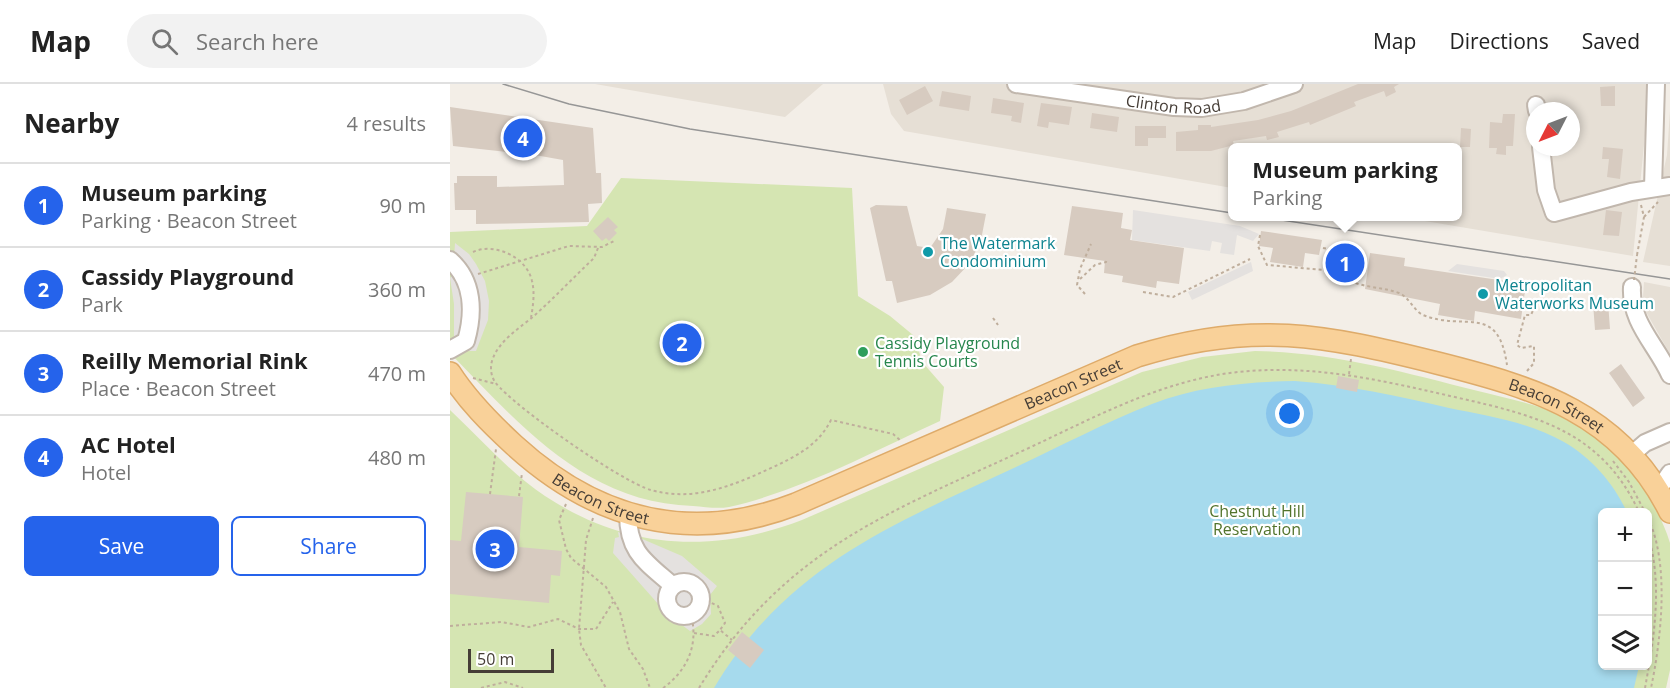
<!DOCTYPE html>
<meta charset="utf-8">
<style>
body{margin:0;font-family:"Open Sans",sans-serif;background:#f2f2f2;color:#222}
.controls{position:absolute;right:18px;bottom:18px;display:grid;overflow:hidden;border-radius:9px;box-shadow:0 3px 9px #0003}
.controls button{width:54px;height:54px;display:grid;place-items:center;padding:0;border:0;border-bottom:2px solid #e0e0e0;background:#fff;color:#222;font:30px sans-serif}
.compass{position:absolute;left:1076px;top:18px;width:54px;height:54px;border-radius:50%;background:#fff;box-shadow:0 3px 9px #0003;rotate:228deg}
.scale{position:absolute;left:18px;bottom:15px;width:86px;box-sizing:border-box;padding-left:6px;border:3px solid #453d36;border-top:0;font-size:16px;line-height:21px;white-space:nowrap;color:#453d36;-webkit-text-stroke:4px #fff;paint-order:stroke}
.you{position:absolute;left:840px;top:330px;width:21px;height:21px;margin:-15px;border:4px solid #fff;border-radius:50%;background:#1a73e8;box-shadow:0 0 0 9px #1a73e833}
.badge{display:grid;place-items:center;width:39px;height:39px;border-radius:50%;background:#2563eb;color:#fff;font-size:20px;font-weight:700}
.pin{position:absolute;translate:-50% -50%;border:3px solid #fff;box-shadow:0 2px 6px #0006}
.popup{position:absolute;left:778px;top:59px;width:234px;height:78px;box-sizing:border-box;display:grid;place-content:center;border-radius:9px;background:#fff;filter:drop-shadow(0 2px 4px #0005);font-size:20px;white-space:nowrap;color:#767676}
.popup b{font-size:22px;color:#222}
.popup::after{content:'';position:absolute;left:50%;top:100%;margin-left:-12px;border:12px solid transparent;border-top-color:#fff}
.list{margin:0;padding:0;list-style:none}
h2{display:flex;justify-content:space-between;align-items:center;height:78px;margin:0;padding:0 24px;font-size:26px}
h2 small{font-size:20px;font-weight:400;color:#767676}
.list li{display:grid;grid-template-columns:39px 1fr auto;gap:18px;align-items:center;box-sizing:border-box;height:84px;padding:0 24px;border-top:2px solid #e0e0e0}
.list b{display:block;font-size:22px;white-space:nowrap}
.list p{margin:0;font-size:20px;white-space:nowrap;color:#767676}
.list em{font-size:20px;font-style:normal;color:#767676}
.actions{display:flex;gap:12px;padding:18px 24px}
.actions a{flex:1;padding:14px 0;border:2px solid #2563eb;border-radius:9px;text-align:center;font-size:21px;color:#2563eb}
.actions .main{background:#2563eb;color:#fff}
.icon{flex:none;width:33px;height:33px;fill:none;stroke:currentColor;stroke-width:2;stroke-linecap:round;stroke-linejoin:round}
.map{position:relative;flex:none;width:1220px;height:604px;overflow:hidden}
header{display:flex;align-items:center;gap:36px;box-sizing:border-box;height:84px;padding:0 30px;background:#fff;border-bottom:2px solid #e0e0e0}
header strong{font-size:28px}
nav{display:flex;gap:33px;margin-inline-start:auto;font-size:21px}
.search{width:420px;height:54px;background:#f2f2f2;display:flex;align-items:center;gap:15px;box-sizing:border-box;padding:0 21px;border-radius:33px;color:#767676;font-size:22px}
main{display:flex}
aside{flex:1;background:#fff}
.map>svg:first-child{display:block}
.residential{fill:#e6dfd5;fill-rule:evenodd}
.green{fill:#d5e5b2;fill-rule:evenodd}
.parking{fill:#e4e1df}
.water{fill:#a6daed}
.building{fill:#d7cbc0}
.lines{fill:none;stroke-linecap:round;stroke-linejoin:round}
.minor-casing{stroke:#c1b7ad;stroke-width:20}
.major-casing{stroke:#deab6a;stroke-width:24}
.path{stroke:#bfae9c;stroke-width:2;stroke-dasharray:3 3;stroke-linecap:butt}
.minor{stroke:#fff;stroke-width:16}
.major{stroke:#f9d199;stroke-width:21}
.tram{stroke:#969696;stroke-width:1.5}
.path-bridge{stroke:#bfae9c;stroke-width:2;stroke-dasharray:3 3;stroke-linecap:butt}
.culture-dot{fill:#0f9aa8;stroke:#fff;stroke-width:2}
.leisure-dot{fill:#2e9e5b;stroke:#fff;stroke-width:2}
.labels{text-anchor:middle;dominant-baseline:central;stroke-width:4.5;stroke-linejoin:round;paint-order:stroke}
.street-label{font-size:16px;fill:#453d36;stroke:#fff}
.culture-label{font-size:16px;fill:#0d838f;stroke:#fff;text-anchor:start}
.leisure-label{font-size:16px;fill:#27864d;stroke:#fff;text-anchor:start}
.park-label{font-size:16px;fill:#52742c;stroke:#fff}
</style>
<header>
<strong>Map</strong>
<div class="search"><svg class="icon" aria-label="search" viewBox="0 0 24 24"><circle cx="10" cy="10" r="6"/><path d="M15 15l6 6"/></svg>Search here</div>
<nav><a>Map</a><a>Directions</a><a>Saved</a></nav>
</header>
<main>
<aside>
<h2>Nearby<small>4 results</small></h2>
<ul class="list">
<li><span class="badge">1</span><div><b>Museum parking</b><p>Parking · Beacon Street</p></div><em>90 m</em></li>
<li><span class="badge">2</span><div><b>Cassidy Playground</b><p>Park</p></div><em>360 m</em></li>
<li><span class="badge">3</span><div><b>Reilly Memorial Rink</b><p>Place · Beacon Street</p></div><em>470 m</em></li>
<li><span class="badge">4</span><div><b>AC Hotel</b><p>Hotel</p></div><em>480 m</em></li>
</ul>
<div class="actions"><a class="main">Save</a><a>Share</a></div>
</aside>
<div class="map">
<svg width="1220" height="604" viewBox="0 0 1220 604">
<rect width="100%" height="100%" fill="#f3eee7"/>
<path class="residential" d="M145,0H373L335,33Z
M433,0H1200L1183,172L951,133L1008,132V63H782V104L454,47L441,30ZM1085,27H1121V63H1085Z
M1220,27V182L1193,178L1217,71Z
M1194,198L1220,203V270L1196,228L1193,213Z"/>
<path class="green" d="M171,94L402,104L408,212L440,232L463,251L473,279L494,303L490,337C422,368 353,406 279,423C268,425 255,423 243,422C136,419 70,341 0,269V148L137,142Z
M805,267C882,268 953,288 1028,307C1063,316 1109,324 1139,347C1175,375 1201,408 1217,450L1220,459V586L1216,604H0V326C31,355 60,389 95,412C177,466 262,470 352,436L692,288L752,273ZM1152,428H1198V582H1152Z"/>
<path class="parking" d="M683,126L790,142L809,150L803,157L787,151L784,171L770,169L772,159L762,157L760,167L682,156Z
M5,159L19,170L26,180L35,197L39,217L38,236L26,267H8L4,252V220L0,194L3,190Z
M879,163L914,173L910,197L900,195L887,186L876,185Z
M801,178L803,187L742,216L738,208Z
M1007,180L1054,187L1057,191L1050,195L998,187Z
M168,448L190,454L232,472L267,502L260,511L261,530L252,540L240,547L217,530L163,469L165,454L169,453Z"/>
<path class="water" d="M845,297C898,301 948,312 999,324C1038,332 1079,338 1114,358C1142,374 1164,400 1177,428H1152V582H1189L1184,604H264C338,481 442,441 566,383C611,362 656,338 702,320C748,302 797,298 845,297Z"/>
<path class="building" d="M908,0H949L944,3L946,8L936,13L934,7L904,18L906,22L860,41L859,38L827,48L829,53L817,56L816,52L783,57L784,61L761,67H726V48L748,46V41H761V43L808,36L841,27Z
M475,2L483,17L457,31L449,16Z
M1165,2V22H1151L1150,3Z
M492,7L521,12L519,27L489,22Z
M543,14L574,19L571,39L561,37L562,32L541,29Z
M591,19L622,23L619,41L599,38L598,44L587,42Z
M0,23L143,44L146,89H151L152,119L138,120L139,138L26,140V126H5L4,99H7V92H47V103L114,101L113,76L57,66V68L3,62Z
M642,29L669,33L667,48L640,44Z
M1053,30H1065L1063,62H1056V71L1046,70L1047,64H1039L1040,38L1052,39Z
M685,42H716V54H698V62H685Z
M1011,44L1021,45L1020,63H1010Z
M1153,63L1173,65L1170,95L1157,93L1159,75H1152Z
M426,121L457,122L467,162L480,164L493,145L497,124L536,130L531,156L520,179L502,198L480,211L447,219L442,197H436L420,124Z
M622,122L673,129L671,144L682,146L680,156L734,164L729,200L707,197L706,204L672,198L673,192L654,189L655,177L614,171Z
M1156,126L1172,128L1169,152L1153,151Z
M158,133L168,143L164,146L167,149L159,157L156,154L152,157L143,147Z
M811,147L872,156L869,171L855,169L853,183L820,178L823,164L809,162Z
M920,169L955,174L954,182L1076,200L1071,235L1025,227L1024,237L988,231L990,220L915,205Z
M1158,218L1160,245L1145,246L1143,219Z
M1171,280L1195,314L1183,323L1159,289Z
M888,292L909,296L907,308L886,304Z
M16,408L73,413L69,463L112,467L110,492L101,491L99,519L0,510V456L11,457Z
M292,548L314,566L300,584L278,566Z"/>
<g class="lines">
<defs>
<g id="minor">
<path id="s1" d="M566,0L724,23L752,24L794,17L844,0"/>
<path d="M1086,21L1087,27"/>
<path d="M1091,63L1096,106L1104,129L1181,108L1220,102"/>
<path d="M1203,104L1206,0"/>
<path d="M0,176C24,197 24,229 16,257L0,266"/>
<path d="M1182,203C1180,239 1206,260 1220,291"/>
<path d="M1181,371L1195,359L1220,348"/>
<path d="M1208,406L1220,389"/>
<path d="M178,430C178,469 196,478 223,502"/>
<circle cx="234" cy="515" r="17"/>
</g>
<g id="major">
<path id="s2" d="M0,289C18,317 40,339 64,361C146,436 240,461 346,420L687,272C802,236 875,251 987,279C1086,304 1171,329 1220,428"/>
</g>
</defs>
<use href="#minor" class="minor-casing"/>
<use href="#major" class="major-casing"/>
<path class="path" d="M1194,133L1208,118
M810,151L808,162L817,181L875,186L886,189
M148,164L144,174C124,193 105,213 85,231C70,244 48,257 42,277C40,284 41,292 45,298C64,323 172,398 201,406C243,418 282,402 319,385C345,373 368,362 381,336L443,350L451,357
M873,164L878,165L875,186
M23,168C44,158 77,173 82,197C85,209 83,222 81,234
M1187,171L1194,133L1191,121
M28,190L119,162L152,163L164,157
M630,195L645,181L656,178L657,174
M900,197C916,204 933,203 949,209C959,213 964,227 973,231C1015,248 1048,218 1057,281
M693,208L723,213L800,175
M635,210L627,201L630,185L641,160
M543,234L548,241
M1077,287L1084,279V262L1071,264L1067,261L1075,231H1081L1085,222
M899,290L901,275
M23,294L46,300
M1163,377L1179,398L1195,428
M40,410L46,365
M69,412L72,389
M116,420L109,436L116,465L121,474L156,503L170,528L179,565L193,585L200,604
M143,434L136,456L129,545L131,561L156,604
M1198,434C1220,480 1211,556 1201,604
M251,514L268,522L275,539L270,546
M0,542L51,538L79,543L108,535L129,545H146L163,518
M244,549L264,552L270,546L282,556
M31,604L55,598L73,604
M213,604C237,587 249,561 241,531
M249,604C334,464 443,427 583,362C649,331 714,296 788,288C866,280 934,297 1009,314C1088,332 1152,348 1189,428
M1195,604C1204,555 1213,500 1198,451"/>
<use href="#minor" class="minor"/>
<use href="#major" class="major"/>
<path class="tram" d="M53,0L119,20L240,45L782,129
M805,132L1220,195"/>
<path class="path-bridge" d="M1184,196L1187,171"/>
</g>
<g class="culture-dot">
<circle cx="478" cy="168" r="6"/>
<circle cx="1033" cy="210" r="6"/>
</g>
<circle class="leisure-dot" cx="413" cy="268" r="6"/>
<g class="labels">
<g class="street-label">
<text stroke="none"><textPath href="#s1" startOffset="159">Clinton Road</textPath></text>
<text stroke="none"><textPath href="#s2" startOffset="704">Beacon Street</textPath></text>
<text stroke="none"><textPath href="#s2" startOffset="1206">Beacon Street</textPath></text>
<text stroke="none"><textPath href="#s2" startOffset="200">Beacon Street</textPath></text>
</g>
<g class="culture-label">
<text x="490" y="159">The Watermark<tspan x="490" dy="18">Condominium</tspan></text>
<text x="1045" y="201">Metropolitan<tspan x="1045" dy="18">Waterworks Museum</tspan></text>
</g>
<g class="leisure-label">
<text x="425" y="259">Cassidy Playground<tspan x="425" dy="18">Tennis Courts</tspan></text>
</g>
<g class="park-label">
<text x="807" y="427">Chestnut Hill<tspan x="807" dy="18">Reservation</tspan></text>
</g>
</g>
</svg>
<div class="controls">
<button>+</button>
<button>−</button>
<button><svg class="icon" aria-label="layers" viewBox="0 0 24 24"><path d="M12 4l9 5-9 5-9-5zM3 14l9 5 9-5"/></svg></button>
</div>
<svg class="compass" viewBox="-18 -18 36 36"><path d="M0-13l5 13h-10z" fill="#e53935"/><path d="M0 13l5-13h-10z" fill="#767676"/></svg>
<div class="scale">50 m</div>
<div class="you"></div>
<div class="pin badge" style="left:895px;top:179px">1</div>
<div class="popup"><b>Museum parking</b>Parking</div>
<div class="pin badge" style="left:232px;top:259px">2</div>
<div class="pin badge" style="left:45px;top:465px">3</div>
<div class="pin badge" style="left:73px;top:54px">4</div>
</div>
</main>
